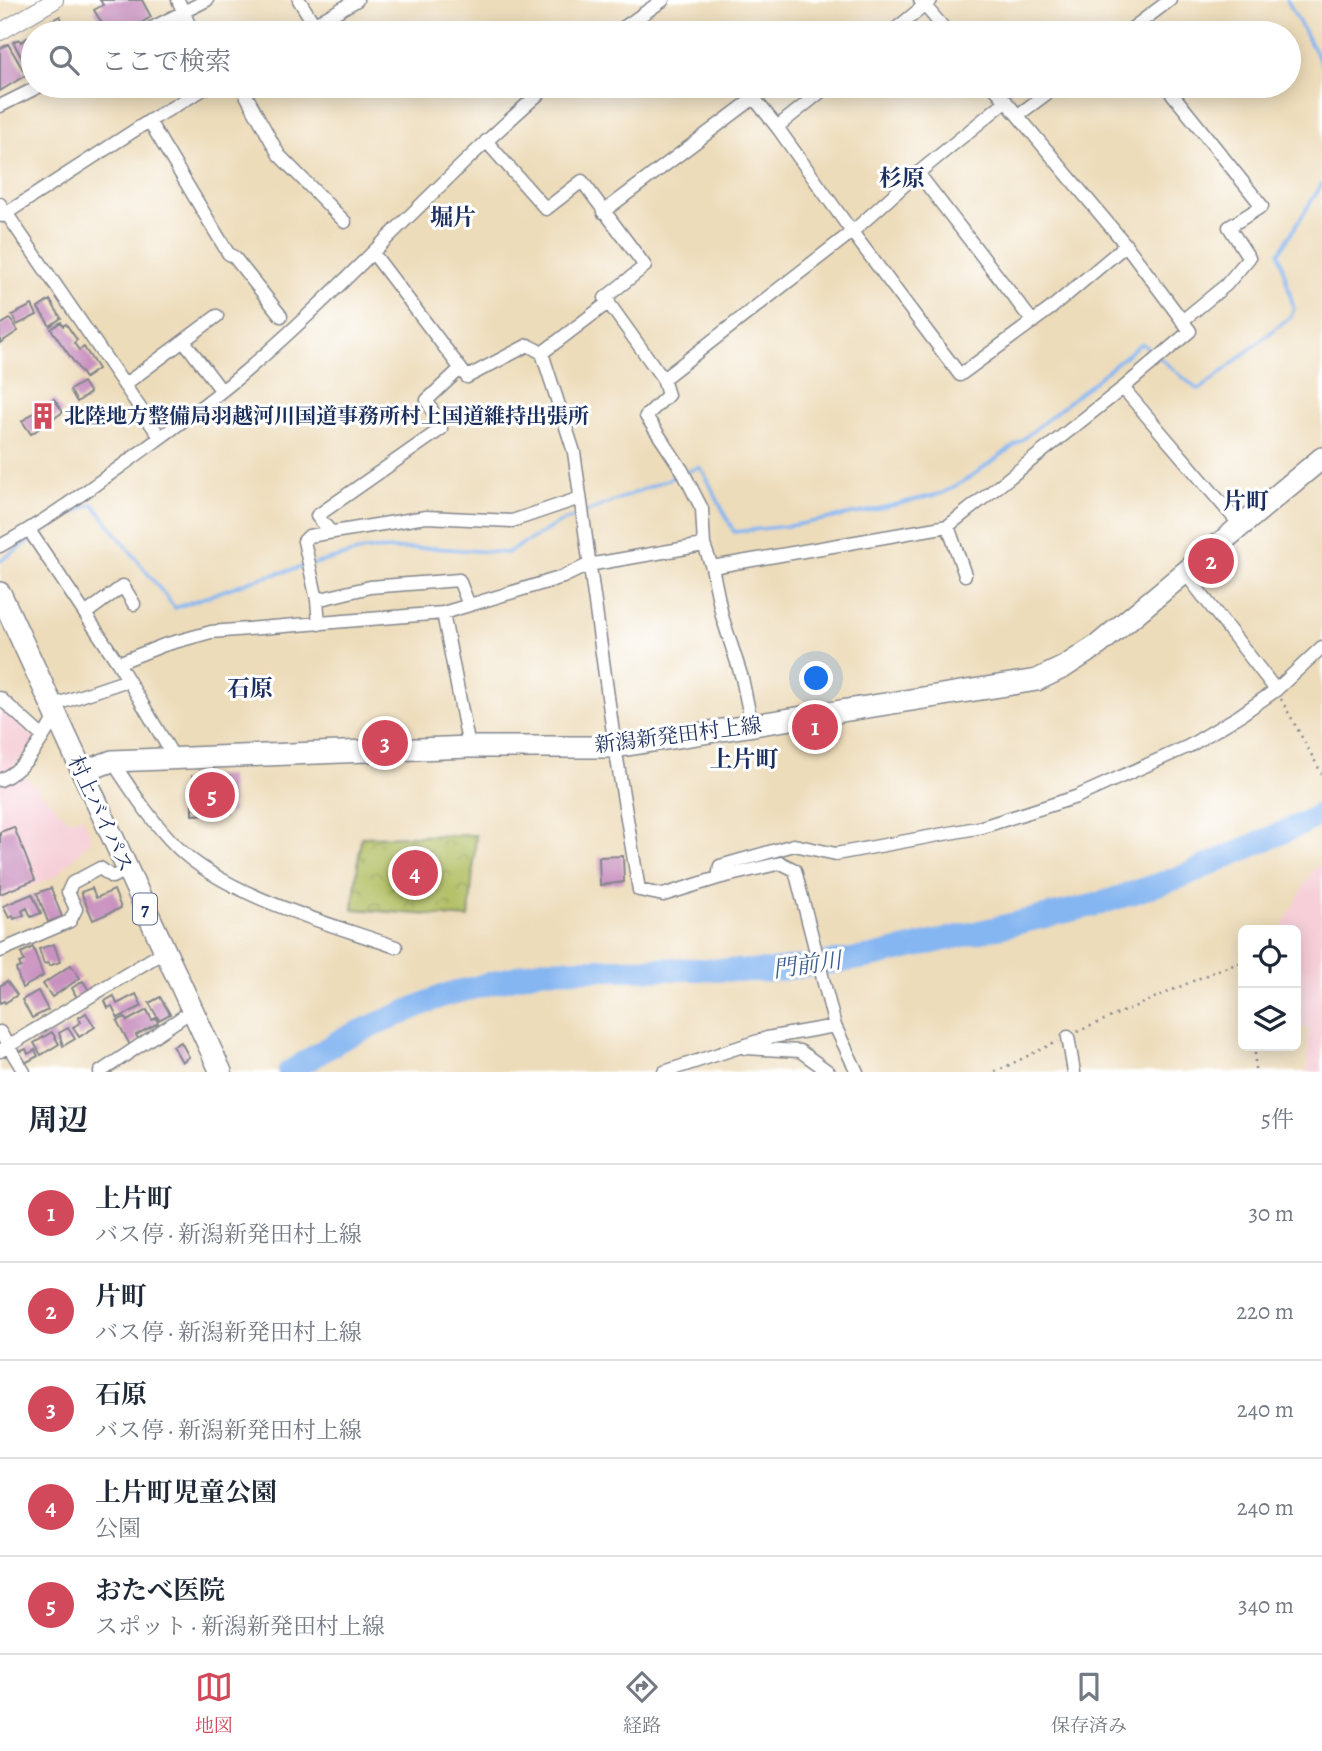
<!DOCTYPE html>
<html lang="ja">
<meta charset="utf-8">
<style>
body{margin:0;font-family:Alegreya,"Noto Serif JP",serif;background:#f2f2f3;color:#1f2937}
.controls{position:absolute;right:21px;bottom:21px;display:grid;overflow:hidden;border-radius:10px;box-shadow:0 4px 18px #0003}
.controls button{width:63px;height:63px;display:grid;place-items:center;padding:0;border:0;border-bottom:2px solid #e0e1e3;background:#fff;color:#1f2937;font:35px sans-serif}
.you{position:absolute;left:817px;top:679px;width:24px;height:24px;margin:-18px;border:5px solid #fff;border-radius:50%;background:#1a73e8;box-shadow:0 0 0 10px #1a73e833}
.badge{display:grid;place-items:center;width:46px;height:46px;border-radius:50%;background:#d1495b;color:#fff;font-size:23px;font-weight:700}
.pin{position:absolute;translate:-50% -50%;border:4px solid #fff;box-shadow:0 2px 7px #0006}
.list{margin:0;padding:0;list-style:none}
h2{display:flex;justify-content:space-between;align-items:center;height:91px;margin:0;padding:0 28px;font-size:30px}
h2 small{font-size:23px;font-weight:400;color:#747a83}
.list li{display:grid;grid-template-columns:46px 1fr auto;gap:21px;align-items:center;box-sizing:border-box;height:98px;padding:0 28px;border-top:2px solid #e0e1e3}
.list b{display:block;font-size:26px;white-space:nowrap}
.list p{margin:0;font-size:23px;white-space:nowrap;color:#747a83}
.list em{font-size:23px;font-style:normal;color:#747a83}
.icon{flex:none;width:38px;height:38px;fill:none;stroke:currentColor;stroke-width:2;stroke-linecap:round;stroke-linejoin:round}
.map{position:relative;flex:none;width:1322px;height:1072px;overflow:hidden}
.search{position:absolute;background:#fff;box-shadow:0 4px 18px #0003;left:21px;right:21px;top:21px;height:77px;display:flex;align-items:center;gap:18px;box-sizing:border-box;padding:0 24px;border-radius:38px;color:#747a83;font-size:26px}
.sheet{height:581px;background:#fff}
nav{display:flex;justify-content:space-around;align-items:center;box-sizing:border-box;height:98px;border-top:2px solid #e0e1e3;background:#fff;font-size:19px;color:#747a83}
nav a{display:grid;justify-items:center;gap:4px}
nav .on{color:#d1495b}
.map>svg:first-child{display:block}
.built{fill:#f6cfd8}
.park{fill:url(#park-crowns);stroke:#667660;stroke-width:2}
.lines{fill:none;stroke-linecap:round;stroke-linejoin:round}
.stream{stroke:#85b6f1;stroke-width:3.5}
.river{stroke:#85b6f1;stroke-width:23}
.building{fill:#c991c0}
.minor-casing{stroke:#84868c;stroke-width:15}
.tertiary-casing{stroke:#84868c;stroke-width:18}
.primary-casing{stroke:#84868c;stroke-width:24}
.trunk-casing{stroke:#84868c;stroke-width:24}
.path{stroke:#84868c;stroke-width:2.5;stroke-dasharray:2 5;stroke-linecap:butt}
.minor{stroke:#fff;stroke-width:12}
.tertiary{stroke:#fff;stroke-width:16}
.primary{stroke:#fff;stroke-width:21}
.trunk{stroke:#fff;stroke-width:21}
.labels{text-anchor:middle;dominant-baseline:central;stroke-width:6;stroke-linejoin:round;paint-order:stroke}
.shield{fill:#fff;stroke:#5f6d8e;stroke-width:2}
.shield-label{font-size:19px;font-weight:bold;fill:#1b2f5e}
.poi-label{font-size:21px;font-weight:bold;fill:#1b2f5e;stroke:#fff;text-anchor:start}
.street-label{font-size:21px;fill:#1b2f5e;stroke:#fff}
.neighbourhood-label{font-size:23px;font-weight:bold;fill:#1b2f5e;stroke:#fff}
.water-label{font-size:23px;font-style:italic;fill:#405e91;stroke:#fff}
</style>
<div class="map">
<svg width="1322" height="1072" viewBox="0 0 1322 1072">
<defs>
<pattern id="park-crowns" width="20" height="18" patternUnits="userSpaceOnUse" patternTransform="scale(1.75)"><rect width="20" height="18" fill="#b0be61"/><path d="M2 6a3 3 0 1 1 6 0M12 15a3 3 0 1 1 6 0" fill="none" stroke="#8e9b53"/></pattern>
</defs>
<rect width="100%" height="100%" fill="#fff"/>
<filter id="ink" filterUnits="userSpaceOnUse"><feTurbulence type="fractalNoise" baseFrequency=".0143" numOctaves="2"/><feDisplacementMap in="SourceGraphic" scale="14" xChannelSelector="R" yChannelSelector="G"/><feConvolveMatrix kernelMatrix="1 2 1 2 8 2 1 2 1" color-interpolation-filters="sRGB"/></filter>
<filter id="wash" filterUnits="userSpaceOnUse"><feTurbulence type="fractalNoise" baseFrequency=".00686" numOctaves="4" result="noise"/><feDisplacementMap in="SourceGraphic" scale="28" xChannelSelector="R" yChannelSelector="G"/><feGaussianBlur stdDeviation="1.57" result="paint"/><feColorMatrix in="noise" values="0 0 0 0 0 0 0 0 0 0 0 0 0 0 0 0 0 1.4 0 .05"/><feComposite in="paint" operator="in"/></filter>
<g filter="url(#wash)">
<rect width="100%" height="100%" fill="#eddcba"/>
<path class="built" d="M0,706L36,739L14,766L69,820L83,817L92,839L56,876L0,899Z
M1322,865V1072H1307L1309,1028L1296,1027V930H1282L1283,925L1313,870Z"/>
<path class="park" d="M476,835L469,918L353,909L361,837Z"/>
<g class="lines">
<path class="stream" d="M1287,0L1322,65
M0,561L65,517L93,504L175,608L253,580L306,566
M314,564L365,550L433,548L507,553L559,523L699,467L703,471L734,532L795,525L869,511L943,493L966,480L1018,443L1139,345L1143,344L1197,389H1201L1291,316L1294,309L1279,253L1322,184"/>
<path class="river" d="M289,1072L342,1039L442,996L542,970L673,969L769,971L870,957L1099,904L1183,876L1302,824L1322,813"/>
</g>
<g id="blocks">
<path class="building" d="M100,0H142L151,17L124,33H108L94,10L103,5Z
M60,16L66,28L56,33L53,29L47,32L43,25Z
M30,36L33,41L31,48L33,54L23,60L13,42L19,39L21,42Z
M8,44L26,75L0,91V49Z
M50,300L61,318L50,326L38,308Z
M32,305L37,315L17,325L12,315Z
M10,319L18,331L0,343V325Z
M61,322L63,326L66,324L77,340L74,343L79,350L84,347L98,369L85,378L51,329Z
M83,382L90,393L77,402L70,390Z
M54,399L63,412L31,434L22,421Z
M192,776H230L232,813L192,815Z
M14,827L35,880L0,894V832Z
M623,856L624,882L600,885L599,857Z
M51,888L62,917L48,922L37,893Z
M92,888L96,898L114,890L121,908L93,920L81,892Z
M32,894L41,913L31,917L27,908L22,911L24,915L14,919L13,916L9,918L3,906Z
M54,944L60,962L49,966L48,963L44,964L39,949Z
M33,947L43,976L22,988L16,969L21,967L19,963L24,961L21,953Z
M71,965L80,978L52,997L43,984Z
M7,981L17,995L5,1003L4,1001L0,1003V986Z
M83,981L90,992L78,1000L72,988Z
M38,991L48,1010L32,1018L22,1000Z
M136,994L142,1006L118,1018L112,1006L108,1008L105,1001L114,996L117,1004Z
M160,997L170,1014L159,1020L149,1003Z
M147,1010L152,1020L156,1018L158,1023L136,1035L139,1040L130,1045L117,1021L125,1017L127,1021Z
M86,1013L95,1027L79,1037L73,1027L81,1022L78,1018Z
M68,1028L75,1039L63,1046L59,1033Z
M52,1032L59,1044L41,1055L34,1043Z
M181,1042L189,1057L182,1062L173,1046Z
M26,1049L28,1054L35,1050L38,1056L25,1063L19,1052Z"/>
</g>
</g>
<g filter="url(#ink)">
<use href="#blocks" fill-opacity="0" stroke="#84868c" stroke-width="2"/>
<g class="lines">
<defs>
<path id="minor" d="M178,0L193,33
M299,0L314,24
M920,0L948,33
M142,33L207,0
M299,33L357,0
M616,33L663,0
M891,33L931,0
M1126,33L1170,0
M241,86L279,155L345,222
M828,86L777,127L852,232L960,375L1050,309L1126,245
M1166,86L1262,206L1229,227L1249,258L1226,285L1182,321
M0,106L40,86
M1018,115L1057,86
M149,121L228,253L235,258L281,316
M486,141L546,209L582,181L645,266L605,298L663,379
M918,173L1033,322
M0,204L160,437
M603,212L754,98L777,127
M2,216L149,121L209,86
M373,253L467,377L528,345L542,353L574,452L615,747L639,890L663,895L718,878L781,863L795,870L835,1026L857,1072
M184,341L221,390
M542,353L609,302
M124,385L217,316
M1123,388L1240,525
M948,526L965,575
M29,530L118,663L175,759
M330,531L317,516L441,429L427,400L460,369
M0,546C42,523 81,495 120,467C162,436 207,405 247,370C352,280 443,176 548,86
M712,567L948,526L1123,388L1190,331L1126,245L993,86
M1185,573L1276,690
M317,600L370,587L459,580L469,605
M443,613L469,747
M85,614L123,586L134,604
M319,624L317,600L304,541L309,536L426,517L512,521L580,498
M118,663L164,645L211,632L443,613L563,577L588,565L704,545
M0,698L43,737
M51,706L128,680
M752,726L742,678L722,616L712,567L704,545L702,509L682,470L646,416L668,395L663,379L852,232L918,173L1006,101
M112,761C132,791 152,822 177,847C226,896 331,924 396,947
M0,780C28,768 40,741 56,716
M718,878L720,866L794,845L836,854L982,827L1076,797L1189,746L1239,716L1276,690L1322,647
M0,951L70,921L76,909L68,892L72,883L100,868L112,877L126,870
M0,1032L24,1072
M1068,1037L1074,1072
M745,1048L800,1051L829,1072
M0,1051L165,951
M100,1072L193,1010
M664,1072L767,1038L835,1026"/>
<path id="tertiary" d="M0,32L55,0"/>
<path id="primary" d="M82,772L112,761L469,747H615L1037,680L1064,667L1098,645L1322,458"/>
<path id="trunk" d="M0,593L221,1072"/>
</defs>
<use href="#minor" class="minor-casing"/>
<use href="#tertiary" class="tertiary-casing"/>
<use href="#primary" class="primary-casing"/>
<use href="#trunk" class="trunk-casing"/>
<path class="path" d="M1281,699L1322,774
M1077,1032L1218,970L1243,962
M1255,1046V1072
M995,1072L1058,1041"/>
<use href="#minor" class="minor"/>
<use href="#tertiary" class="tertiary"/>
<use href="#primary" class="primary"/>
<use href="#trunk" class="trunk"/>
</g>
</g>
<defs>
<symbol id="building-bare" viewBox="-9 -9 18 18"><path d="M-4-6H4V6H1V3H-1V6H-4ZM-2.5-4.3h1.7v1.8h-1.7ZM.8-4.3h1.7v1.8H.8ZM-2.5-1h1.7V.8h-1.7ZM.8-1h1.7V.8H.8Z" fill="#d1495b" stroke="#fff" stroke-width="2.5" paint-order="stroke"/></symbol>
</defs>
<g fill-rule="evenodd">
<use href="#building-bare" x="24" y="397" width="38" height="38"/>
</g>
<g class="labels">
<rect class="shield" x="133" y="893.5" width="24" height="31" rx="5"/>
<g class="shield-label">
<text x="145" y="909">7</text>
</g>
<g class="poi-label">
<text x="64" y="416">北陸地方整備局羽越河川国道事務所村上国道維持出張所</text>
</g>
<g class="street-label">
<text transform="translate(678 735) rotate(-7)">新潟新発田村上線</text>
<text transform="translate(101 814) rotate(65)">村上バイパス</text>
</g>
<g class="neighbourhood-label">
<text x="902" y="178">杉原</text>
<text x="453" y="217">堀片</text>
<text x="1246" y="501">片町</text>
<text x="250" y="688">石原</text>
<text x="744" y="759">上片町</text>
</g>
<g class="water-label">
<text transform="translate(807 965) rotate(-8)">門前川</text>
</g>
</g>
</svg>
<div class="controls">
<button><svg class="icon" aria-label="locate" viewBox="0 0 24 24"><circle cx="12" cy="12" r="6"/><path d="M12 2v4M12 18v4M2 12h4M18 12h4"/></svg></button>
<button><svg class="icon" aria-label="layers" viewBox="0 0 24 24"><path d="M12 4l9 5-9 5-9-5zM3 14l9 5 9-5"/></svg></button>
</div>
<div class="you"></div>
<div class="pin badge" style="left:815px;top:727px">1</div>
<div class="pin badge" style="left:1211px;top:561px">2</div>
<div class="pin badge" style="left:385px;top:743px">3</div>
<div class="pin badge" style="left:415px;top:873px">4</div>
<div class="pin badge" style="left:212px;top:795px">5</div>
<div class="search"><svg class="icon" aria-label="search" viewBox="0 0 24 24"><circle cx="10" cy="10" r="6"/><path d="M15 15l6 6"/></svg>ここで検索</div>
</div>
<section class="sheet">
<h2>周辺<small>5件</small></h2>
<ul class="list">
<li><span class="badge">1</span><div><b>上片町</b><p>バス停 · 新潟新発田村上線</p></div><em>30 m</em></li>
<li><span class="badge">2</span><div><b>片町</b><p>バス停 · 新潟新発田村上線</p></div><em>220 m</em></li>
<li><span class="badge">3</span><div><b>石原</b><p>バス停 · 新潟新発田村上線</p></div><em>240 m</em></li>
<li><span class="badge">4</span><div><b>上片町児童公園</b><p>公園</p></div><em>240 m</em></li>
<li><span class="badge">5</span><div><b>おたべ医院</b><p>スポット · 新潟新発田村上線</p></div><em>340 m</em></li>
</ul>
</section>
<nav>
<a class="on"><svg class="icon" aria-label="map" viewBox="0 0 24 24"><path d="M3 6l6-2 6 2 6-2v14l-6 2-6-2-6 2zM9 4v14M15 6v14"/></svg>地図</a>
<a><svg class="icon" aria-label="directions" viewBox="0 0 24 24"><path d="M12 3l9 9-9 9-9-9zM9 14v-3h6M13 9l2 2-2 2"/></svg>経路</a>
<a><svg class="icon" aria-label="saved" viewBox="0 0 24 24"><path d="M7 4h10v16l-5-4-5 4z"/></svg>保存済み</a>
</nav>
